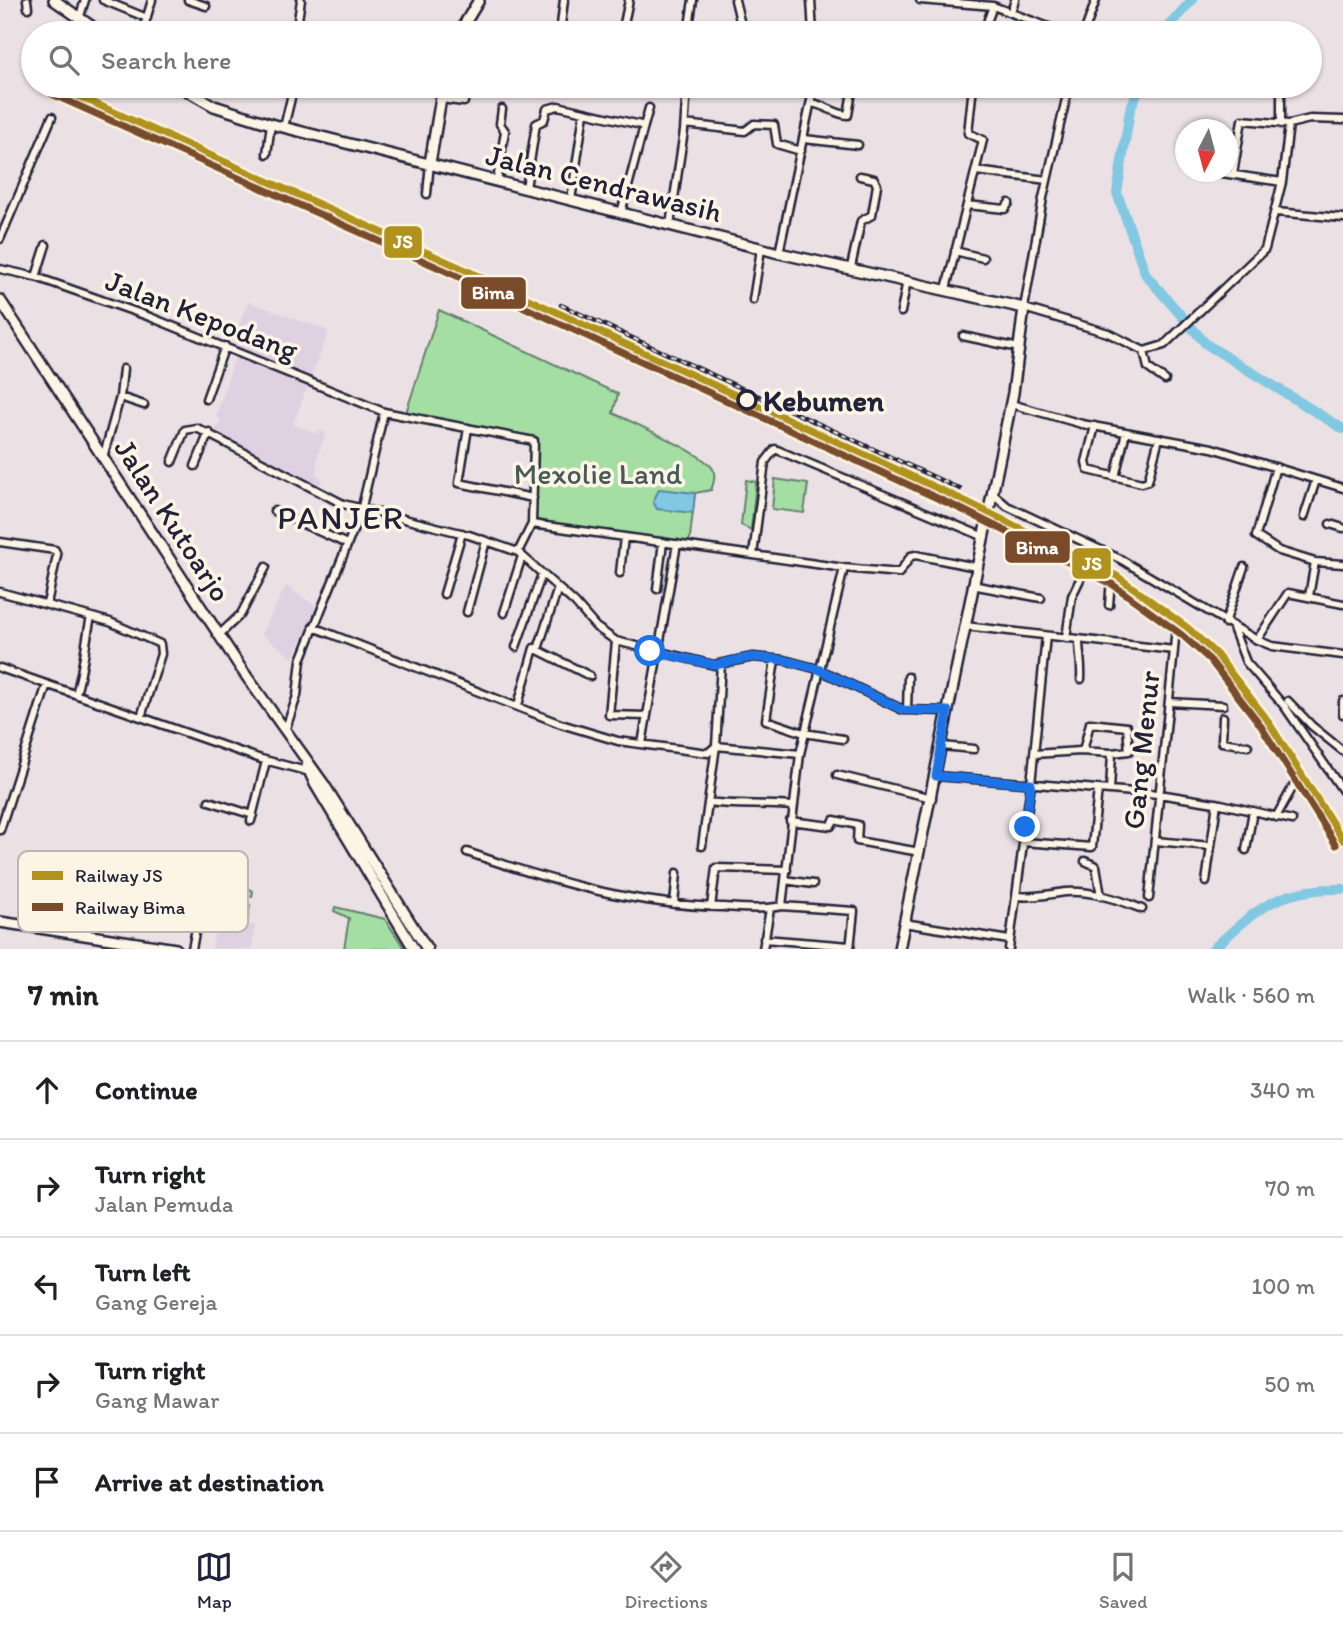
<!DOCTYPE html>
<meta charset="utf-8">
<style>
body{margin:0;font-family:Itim,sans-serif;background:#f2f2f2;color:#202124}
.compass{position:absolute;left:1175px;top:119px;width:63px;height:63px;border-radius:50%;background:#fff;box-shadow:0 2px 5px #0004;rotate:186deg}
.stop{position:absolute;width:21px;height:21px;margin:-16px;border:5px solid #1a73e8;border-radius:50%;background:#fff}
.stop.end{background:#1a73e8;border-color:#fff;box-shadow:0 2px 7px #0008}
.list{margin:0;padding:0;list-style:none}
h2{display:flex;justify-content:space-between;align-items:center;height:91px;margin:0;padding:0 28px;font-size:30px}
h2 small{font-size:23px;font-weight:400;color:#757577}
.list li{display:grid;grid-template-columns:46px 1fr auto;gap:21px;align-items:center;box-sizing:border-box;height:98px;padding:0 28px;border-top:2px solid #e0e0e0}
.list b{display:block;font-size:26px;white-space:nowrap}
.list p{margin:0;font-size:23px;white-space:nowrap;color:#757577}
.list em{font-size:23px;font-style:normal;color:#757577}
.icon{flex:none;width:38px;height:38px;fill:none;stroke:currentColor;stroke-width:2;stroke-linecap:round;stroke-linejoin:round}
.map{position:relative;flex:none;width:1343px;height:949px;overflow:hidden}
.search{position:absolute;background:#fff;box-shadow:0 2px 5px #0004;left:21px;right:21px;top:21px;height:77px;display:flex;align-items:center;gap:18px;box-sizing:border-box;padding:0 24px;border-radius:38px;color:#757577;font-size:26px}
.sheet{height:581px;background:#fff}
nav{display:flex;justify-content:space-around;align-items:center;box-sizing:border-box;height:98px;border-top:2px solid #e0e0e0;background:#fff;font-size:19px;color:#757577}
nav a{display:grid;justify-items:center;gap:4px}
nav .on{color:#22223b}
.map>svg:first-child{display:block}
.built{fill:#dfd1e2}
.green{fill:#a4dea3;stroke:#63806f;stroke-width:2}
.water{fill:#81c8e2;stroke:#5b869f;stroke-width:2}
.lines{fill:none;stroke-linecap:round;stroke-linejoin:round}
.river{stroke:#81c8e2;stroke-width:10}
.street-casing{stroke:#22223b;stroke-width:11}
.secondary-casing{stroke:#22223b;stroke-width:14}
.street{stroke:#fcf5e5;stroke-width:6}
.secondary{stroke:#fcf5e5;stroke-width:9}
.rail-casing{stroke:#22223b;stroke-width:4.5}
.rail{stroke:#fcf5e5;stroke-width:2;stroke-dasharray:5;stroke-linecap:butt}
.rail-1-casing{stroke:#fcf5e5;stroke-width:12}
.rail-2-casing{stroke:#fcf5e5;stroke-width:12}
.rail-1{stroke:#b0921d;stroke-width:7}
.rail-2{stroke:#7a4b2a;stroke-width:7}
.route{stroke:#1a73e8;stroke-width:9}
.stop-dot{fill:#fcf5e5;stroke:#22223b;stroke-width:3.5}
.labels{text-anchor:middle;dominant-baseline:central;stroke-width:7;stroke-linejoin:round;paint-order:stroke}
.street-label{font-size:30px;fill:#22223b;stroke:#fcf5e5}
.stop-label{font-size:30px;font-weight:bold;fill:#22223b;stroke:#fcf5e5;text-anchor:start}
.park-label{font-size:30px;fill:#495a5a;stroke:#fcf5e5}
.quarter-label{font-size:33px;letter-spacing:2px;fill:#22223b;stroke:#fcf5e5}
.key{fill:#fcf5e5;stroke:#bbb6b2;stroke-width:2}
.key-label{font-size:19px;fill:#22223b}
.line-badge{stroke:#fcf5e5;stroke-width:2.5}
.badge-label{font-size:19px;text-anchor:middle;font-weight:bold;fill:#fff}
</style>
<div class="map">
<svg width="1343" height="949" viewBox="0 0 1343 949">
<rect width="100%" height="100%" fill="#ebe0e3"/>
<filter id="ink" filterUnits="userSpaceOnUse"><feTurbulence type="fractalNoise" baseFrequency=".0143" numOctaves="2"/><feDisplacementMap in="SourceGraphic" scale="14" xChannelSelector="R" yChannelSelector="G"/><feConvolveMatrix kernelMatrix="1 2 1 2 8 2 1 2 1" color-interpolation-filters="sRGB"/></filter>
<g filter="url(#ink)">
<path class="built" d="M248,302L329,331L293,424L316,434L318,430L326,433L318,454L316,475L321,477V482L316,490L286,480L260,464L243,446L214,432L221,421L216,416L237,351L234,349L238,337L236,332Z
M286,586L318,607L293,658L261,634Z
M216,923L255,925L252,949H212Z"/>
<path class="green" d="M439,310L618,394L613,413C631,422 705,454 713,469C716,476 714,483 711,490L695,493L689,546L532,524L538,440L405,416Z
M775,479L808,484L804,513L772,509Z
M746,480L756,482L751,530L741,525Z
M244,886L253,891L252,897L243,894L240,898L250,905L247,924L221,920L222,891Z
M335,907L385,919L405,949H344L349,918L334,911Z"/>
<path class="water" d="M659,489L695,493L693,513L657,509L653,502Z"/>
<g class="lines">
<path class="river" d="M1162,33L1192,0
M1140,86L1130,110L1117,193L1146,275L1206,344L1343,429
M1213,949C1257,908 1281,887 1343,889"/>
<defs>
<path id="street" d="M27,0L28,8
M103,0L147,18
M188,0L206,6
M735,0L743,33
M811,0L813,33
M920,0L993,6L1064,33
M1011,12L1015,0
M79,19L85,0
M298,20L301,0
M142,33L152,0
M560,33L564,0
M622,33L629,0
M688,33L693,0
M983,33L993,6
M1084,33L1096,0
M1069,86L1043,198L1024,308L1108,333L1144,351L1164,345L1265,249L1282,182L1289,124
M1281,86V124
M441,99L464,102
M811,103C826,105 834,114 848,115L853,86
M685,124L745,131L754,124L774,125L777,144L801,151
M644,126L649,108
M284,127L294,86
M804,139L858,145
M267,154L271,124
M976,171L1047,180
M1215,172L1282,182
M1233,174L1242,120L1289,124L1310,119L1343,120
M497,181L505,131L500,124L502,109
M526,188L536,124L544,120L547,109L558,106L641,125L644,126L621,213
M427,194L430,163
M571,200L584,113
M967,205L1005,209L1009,203
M1276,212L1343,218
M670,225L684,131L687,86
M0,239L52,117
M955,251L983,258
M779,253L814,86
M851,267L861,221L872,215L877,185L874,179L860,176
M0,269L36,277L150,317L384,412L534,441L532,524L753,555L765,462L775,449L982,536
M36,277L46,245
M946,289L983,140L968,133L973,86
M753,300L761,249
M901,312L907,280
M963,336L1019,348
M1144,351L1148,368L1165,380
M120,397L144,405
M206,399L225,346
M1011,404L1082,424L1212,448L1343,488
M1095,426L1086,462L1088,470L1142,483L1148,481L1159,438
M468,428L459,483L533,498
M103,458L120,397L123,369
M172,462L185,430L197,428L343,504L469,535L518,552L575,603L596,627L616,641L714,665L753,657L784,660L818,669L903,710L949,711
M195,466L209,432
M1276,467L1256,536L1279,551L1315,562
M1115,477L1126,432
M992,493L1007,506L1120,559L1257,640L1288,593L1343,604
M274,511L347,544
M1304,517L1316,480
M986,522L1121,583
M1330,524L1343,528
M0,542L55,550L57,555L47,604
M518,552L532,524
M753,555L844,568
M620,573L624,537
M972,585L1041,598
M657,589L663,542
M0,592L110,622L160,644L161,654L141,717
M444,594L462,533
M1309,596L1315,562L1343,564
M1109,605L1111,579
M467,612L486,541
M504,613L522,556
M1225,623L1244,567
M965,626L1174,650L1149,898
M313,627L561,724L618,741L708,753L716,746L721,664
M1233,628L1246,662L1285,707L1343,791
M219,635L241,614L266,567
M1066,638L1072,596L1086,567
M1079,640C1079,654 1082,664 1081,679
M1257,640L1272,646L1343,655
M616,641L609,715L646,716
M516,647L542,574
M538,649L558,588
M1174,650L1176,625
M775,660L766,720L804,733L843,739
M0,668L261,759L310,772
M76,694C84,667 85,643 91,617
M1288,701L1312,726L1343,751
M1343,701V714
M1169,702L1223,705
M518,705L534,648L590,676
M907,710L908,677
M1223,717L1222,742L1248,746
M286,728L297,696L301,660L361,511L384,412
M642,744L677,544
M942,746L974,749
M1083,751L1090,723L1127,727L1129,751L1112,753
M1034,754L1080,751L1112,753L1110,790
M837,775L932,798
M936,776L1159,794L1221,804L1292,820
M209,801L253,815
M709,802C737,806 764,803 792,806
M1276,817L1294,785
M251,821L266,761
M790,821L831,826L834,820L858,825L857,841L920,852
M0,830L47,684
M1155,841L1211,846
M1023,842L1092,847L1098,789
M702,846L716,746L800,754
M1246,850L1253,811
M467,852C550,881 634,905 723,907C743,908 763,910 782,906L800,754L844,568L899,573L911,556L916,555L976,567
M1085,861L1096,866L1101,896
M176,875L181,867L190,865L203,869L206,876L192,949
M785,880L813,884
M1206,882L1217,803
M1017,896C1035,898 1049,894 1066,892C1091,890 1120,900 1142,909
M674,904L677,873
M782,906L854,911L850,949
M711,907L716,868L787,870
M904,923L1009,940
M87,935L95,878
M764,939L850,946
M763,949L770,909
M1009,949L1031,784L1046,636"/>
<path id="secondary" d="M54,0L101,33
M459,33L479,0
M179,86L214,106L271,124L779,253L1024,308L1013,393L899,949
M430,163L443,86
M0,300L242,670L323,783L427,949
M307,766L315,784L414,949
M0,922L176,949"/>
</defs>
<use href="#street" class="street-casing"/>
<use href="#secondary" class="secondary-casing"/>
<use href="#street" class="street"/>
<use href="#secondary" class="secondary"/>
<defs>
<path id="rail" d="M561,305L960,489"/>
</defs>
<use href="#rail" class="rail-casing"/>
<use href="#rail" class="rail"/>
<defs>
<path id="rail-1" d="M56,86L459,267L967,502L1117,576L1188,628L1216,654L1266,718L1343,840"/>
<path id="rail-2" d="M52,94L455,275L963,510L1112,584L1182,635L1210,660L1259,723L1336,845"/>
</defs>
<use href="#rail-1" class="rail-1-casing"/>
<use href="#rail-2" class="rail-2-casing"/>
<use href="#rail-1" class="rail-1"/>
<use href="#rail-2" class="rail-2"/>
</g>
</g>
<g class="lines" filter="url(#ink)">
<path class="route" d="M650,651L715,665L752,657L784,660L818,669L903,710L948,711L936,776L1031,784L1025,827"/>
</g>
<circle class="stop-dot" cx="747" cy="400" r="9"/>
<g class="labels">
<g class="street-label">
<text transform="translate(604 183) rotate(14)">Jalan Cendrawasih</text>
<text transform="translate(202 315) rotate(21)">Jalan Kepodang</text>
<text transform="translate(173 520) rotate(57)">Jalan Kutoarjo</text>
<text transform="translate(1141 750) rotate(-84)">Gang Menur</text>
</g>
<g class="stop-label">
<text x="763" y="400">Kebumen</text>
</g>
<g class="park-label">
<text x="598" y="473">Mexolie Land</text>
</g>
<g class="quarter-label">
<text x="341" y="517">PANJER</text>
</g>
</g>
<rect x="18" y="851" width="230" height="81" rx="10" class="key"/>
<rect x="32" y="871" width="31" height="9" fill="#b0921d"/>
<rect x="32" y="903" width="31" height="8" fill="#7a4b2a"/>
<g class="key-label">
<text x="75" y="882">Railway JS</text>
<text x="75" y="914">Railway Bima</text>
</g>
<g class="line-badge">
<rect x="383" y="225" width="40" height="34" rx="7" fill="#b0921d"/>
<rect x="460" y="276" width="67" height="34" rx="7" fill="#7a4b2a"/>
<rect x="1004" y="530" width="67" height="34" rx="7" fill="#7a4b2a"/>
<rect x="1071" y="547" width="41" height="33" rx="7" fill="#b0921d"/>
</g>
<g class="badge-label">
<text x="403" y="248">JS</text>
<text x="493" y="299">Bima</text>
<text x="1037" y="554">Bima</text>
<text x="1092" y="570">JS</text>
</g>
</svg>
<svg class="compass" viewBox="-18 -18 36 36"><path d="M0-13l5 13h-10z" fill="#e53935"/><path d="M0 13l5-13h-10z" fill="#757577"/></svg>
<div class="stop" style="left:650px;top:651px"></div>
<div class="stop end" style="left:1025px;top:827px"></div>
<div class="search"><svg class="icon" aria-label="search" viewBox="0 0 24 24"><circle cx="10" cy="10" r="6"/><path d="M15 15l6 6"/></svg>Search here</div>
</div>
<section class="sheet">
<h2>7 min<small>Walk · 560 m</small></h2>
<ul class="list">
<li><svg class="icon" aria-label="ahead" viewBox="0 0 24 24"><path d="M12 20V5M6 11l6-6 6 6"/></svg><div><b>Continue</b></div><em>340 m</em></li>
<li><svg class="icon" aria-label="right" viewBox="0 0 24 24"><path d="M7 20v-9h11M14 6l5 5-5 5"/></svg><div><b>Turn right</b><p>Jalan Pemuda</p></div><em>70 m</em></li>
<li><svg class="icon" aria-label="left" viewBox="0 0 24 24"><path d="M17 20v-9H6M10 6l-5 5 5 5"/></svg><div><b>Turn left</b><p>Gang Gereja</p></div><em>100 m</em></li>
<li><svg class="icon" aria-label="right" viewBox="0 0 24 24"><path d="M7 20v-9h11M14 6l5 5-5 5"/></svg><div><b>Turn right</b><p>Gang Mawar</p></div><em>50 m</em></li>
<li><svg class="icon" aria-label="arrive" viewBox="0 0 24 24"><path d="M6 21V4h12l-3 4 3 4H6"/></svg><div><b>Arrive at destination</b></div></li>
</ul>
</section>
<nav>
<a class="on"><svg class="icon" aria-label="map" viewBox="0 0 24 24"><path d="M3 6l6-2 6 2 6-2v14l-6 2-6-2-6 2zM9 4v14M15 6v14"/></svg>Map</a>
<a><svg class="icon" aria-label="directions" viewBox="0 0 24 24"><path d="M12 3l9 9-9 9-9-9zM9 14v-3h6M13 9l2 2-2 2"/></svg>Directions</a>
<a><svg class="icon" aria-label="saved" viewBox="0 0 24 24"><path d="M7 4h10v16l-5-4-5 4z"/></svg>Saved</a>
</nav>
